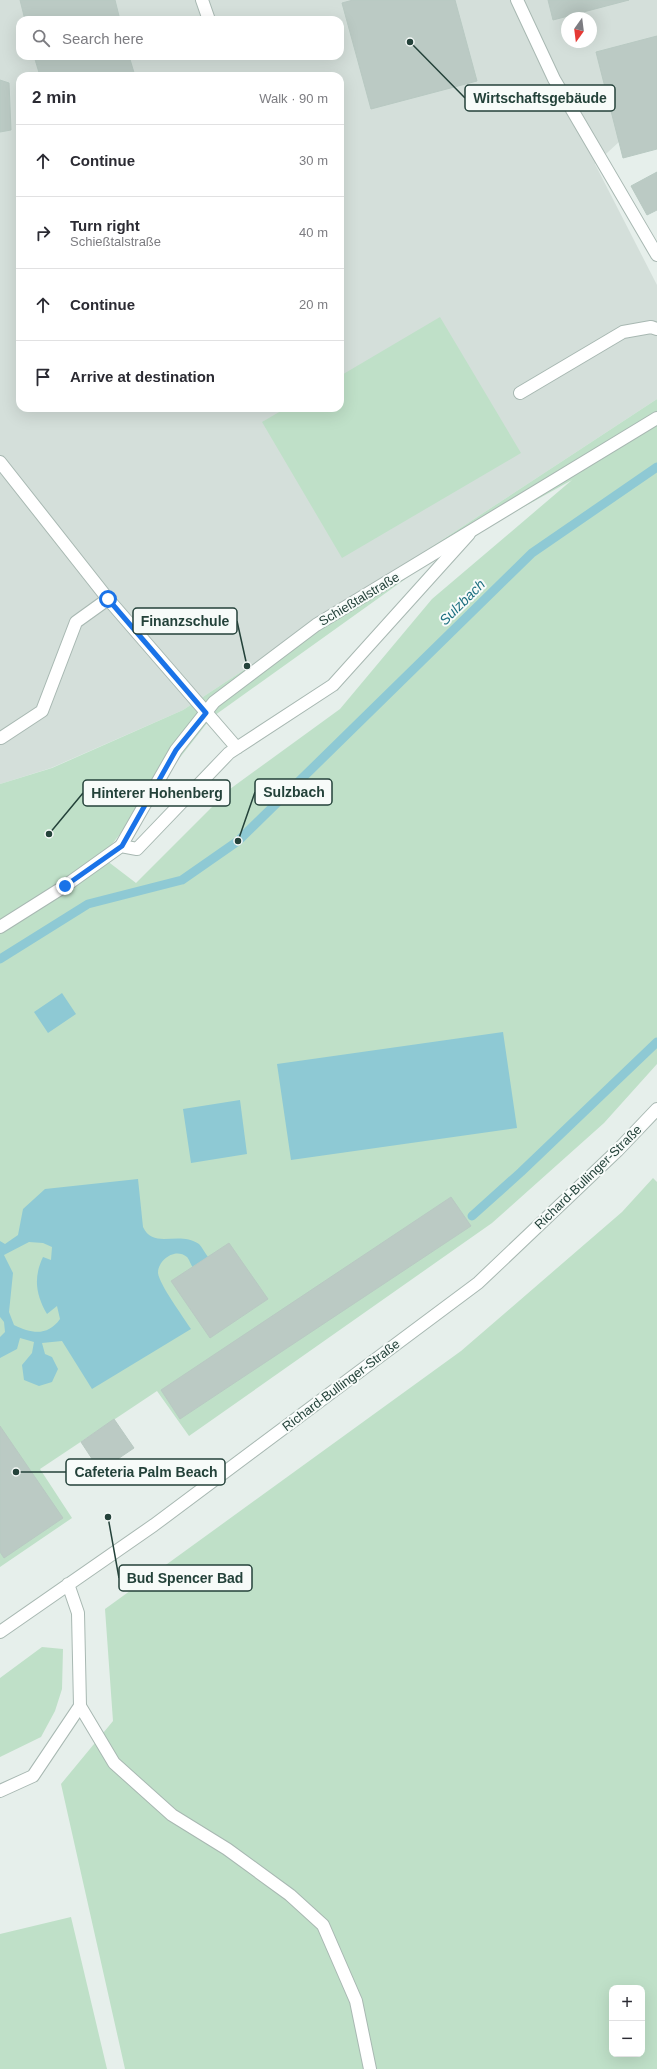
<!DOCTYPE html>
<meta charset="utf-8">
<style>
body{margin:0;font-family:Arial,sans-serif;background:#f2f2f3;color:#2b2b33}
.controls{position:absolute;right:12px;bottom:12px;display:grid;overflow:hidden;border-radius:8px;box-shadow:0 4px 16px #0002}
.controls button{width:36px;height:36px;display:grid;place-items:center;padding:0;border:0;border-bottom:1px solid #e1e1e2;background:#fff;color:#2b2b33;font:20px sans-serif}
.compass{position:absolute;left:561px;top:12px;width:36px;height:36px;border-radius:50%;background:#fff;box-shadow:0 4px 16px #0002;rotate:194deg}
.stop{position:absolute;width:12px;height:12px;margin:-9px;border:3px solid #1a73e8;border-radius:50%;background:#fff}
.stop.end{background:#1a73e8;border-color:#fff;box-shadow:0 1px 4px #0008}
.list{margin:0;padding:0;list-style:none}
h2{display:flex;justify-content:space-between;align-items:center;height:52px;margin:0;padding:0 16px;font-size:17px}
h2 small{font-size:13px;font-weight:400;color:#7c7c81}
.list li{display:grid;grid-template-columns:26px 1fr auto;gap:12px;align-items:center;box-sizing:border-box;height:72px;padding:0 16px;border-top:1px solid #e1e1e2}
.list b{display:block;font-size:15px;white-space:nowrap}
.list p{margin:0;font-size:13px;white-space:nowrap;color:#7c7c81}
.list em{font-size:13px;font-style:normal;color:#7c7c81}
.icon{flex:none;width:22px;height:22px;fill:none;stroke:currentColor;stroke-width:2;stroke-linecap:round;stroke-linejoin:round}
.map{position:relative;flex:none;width:657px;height:2069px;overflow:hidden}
.search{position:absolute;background:#fff;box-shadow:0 4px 16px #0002;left:16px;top:16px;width:328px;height:44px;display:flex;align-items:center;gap:10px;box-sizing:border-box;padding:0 14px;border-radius:12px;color:#7c7c81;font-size:15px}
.panel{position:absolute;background:#fff;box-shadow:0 4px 16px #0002;left:16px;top:72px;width:328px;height:340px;border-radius:12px}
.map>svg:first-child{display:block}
.built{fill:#d4dfda;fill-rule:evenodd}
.green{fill:#bfe0c8;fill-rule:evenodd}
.water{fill:#8ec9d4;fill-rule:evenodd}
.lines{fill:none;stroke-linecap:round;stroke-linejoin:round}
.stream{stroke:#8ec9d4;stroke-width:9}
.building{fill:#bbcac4;stroke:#b8c9c2}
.lane-casing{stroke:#a8b8b2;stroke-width:14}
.street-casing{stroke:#a8b8b2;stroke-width:14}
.lane{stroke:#fff;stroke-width:12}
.street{stroke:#fff;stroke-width:12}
.route{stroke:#1a73e8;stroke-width:5}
.labels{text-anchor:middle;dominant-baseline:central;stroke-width:4;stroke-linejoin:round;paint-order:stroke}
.street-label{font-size:13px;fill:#24423a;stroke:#f7fbf9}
.water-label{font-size:14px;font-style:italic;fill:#1c6f80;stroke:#f7fbf9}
.leader{fill:none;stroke:#24423a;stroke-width:1.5}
.callout-dot{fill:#24423a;stroke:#f7fbf9;stroke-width:1.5}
.callout{fill:#f7fbf9;stroke:#24423a;stroke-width:1.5}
.callout-label{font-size:14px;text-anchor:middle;font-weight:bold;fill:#24423a}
</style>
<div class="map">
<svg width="657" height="2069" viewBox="0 0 657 2069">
<rect width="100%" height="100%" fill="#e6efeb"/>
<path class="built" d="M0,0H657V107L595,164L657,285V399L183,710L51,768L0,784ZM567,18H591V42H567ZM20,20H340V56H20ZM20,76H340V408H20Z"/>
<path class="green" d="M440,317L521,453L342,558L262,422L286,408H340V376Z
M657,399V1064L604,1123L492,1223L189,1436L157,1391L40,1469L72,1518L0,1567V784L52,768L183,710ZM572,480L432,599L340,709L230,789L136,883L102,857L211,718L443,552Z
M653,1178L657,1182V2069H125L61,1784L113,1721L105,1609L461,1351L622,1212ZM612,1988H642V2054H612Z
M42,1647L63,1649L62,1689L55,1711L41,1737L0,1757V1678Z
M71,1917L107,2069H0V1934Z"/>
<path class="water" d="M62,993L76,1014L48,1033L34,1012Z
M503,1032L517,1128L291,1160L277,1064Z
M240,1100L247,1154L191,1163L183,1109Z
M138,1179L143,1227C154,1250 178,1230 199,1244C202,1247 205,1253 208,1257L193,1268C191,1265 189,1259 187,1257C175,1247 158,1260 158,1273C159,1284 184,1318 191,1329L92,1389L62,1341L42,1343L45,1354L52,1357L58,1369L52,1382L39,1386L24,1380L22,1365L32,1353L34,1342L20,1338L17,1349L0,1358V1337L5,1332L4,1322L0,1317V1241L5,1244L18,1235L23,1209L45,1189ZM29,1242L43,1243L52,1247L51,1260L43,1257C33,1278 36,1295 47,1314L57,1306L60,1319C48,1336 32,1334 14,1325L9,1312L13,1273L4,1255Z"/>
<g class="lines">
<path class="stream" d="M0,959L88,904L182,880L238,841L532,553L657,467
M472,1216L521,1172L657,1042"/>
</g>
<path class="building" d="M20,0H115L120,20H25Z
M353,0H455L477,81L371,109L342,3Z
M548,0H629L553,20Z
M657,36V149L623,158L596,52Z
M34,56H129L135,76H40Z
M0,80L9,83L11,130L0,132Z
M657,172V210L647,215L631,186Z
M451,1197L471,1226L180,1419L161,1390Z
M229,1243L268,1299L210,1338L171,1281Z
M114,1419L134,1448L100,1471L81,1442Z
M0,1426L63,1518L4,1558L0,1552Z"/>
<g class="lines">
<defs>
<path id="lane" d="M202,0L209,20
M517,0L554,79L657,255
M520,393L623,332L651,327L657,329
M0,462L108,599L237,748
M1,738L42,711L76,622L108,599
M0,927L65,886L121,846L137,849L229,753L333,685L469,534
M0,1791L33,1776L80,1706"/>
<path id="street" d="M121,846L176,750L214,702L316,625L657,418
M68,1584L78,1613L80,1706L114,1763L172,1815L227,1849L290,1895L323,1925L356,2001L370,2069
M0,1632L154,1525L478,1283L617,1151L657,1109"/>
</defs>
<use href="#lane" class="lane-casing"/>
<use href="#street" class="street-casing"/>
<use href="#lane" class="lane"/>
<use href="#street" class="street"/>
</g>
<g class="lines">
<path class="route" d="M65,886L122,846L176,750L206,713L108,599"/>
</g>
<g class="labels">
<g class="street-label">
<text transform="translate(359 599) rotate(-31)">Schießtalstraße</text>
<text transform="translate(588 1177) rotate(-44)">Richard-Bullinger-Straße</text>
<text transform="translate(341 1385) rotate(-37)">Richard-Bullinger-Straße</text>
</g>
<g class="water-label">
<text transform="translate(462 602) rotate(-45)">Sulzbach</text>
</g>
</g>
<path class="leader" d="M410 42L465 98M247 666L237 621M238 841L255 792M49 834L83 793M16 1472L66 1472M108 1517L119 1578"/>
<g class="callout-dot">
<circle cx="410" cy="42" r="4"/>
<circle cx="247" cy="666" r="4"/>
<circle cx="238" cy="841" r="4"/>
<circle cx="49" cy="834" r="4"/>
<circle cx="16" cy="1472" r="4"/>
<circle cx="108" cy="1517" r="4"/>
</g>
<g class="callout">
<rect x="465" y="85" width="150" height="26" rx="4"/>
<rect x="133" y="608" width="104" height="26" rx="4"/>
<rect x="255" y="779" width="77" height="26" rx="4"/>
<rect x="83" y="780" width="147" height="26" rx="4"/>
<rect x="66" y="1459" width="159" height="26" rx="4"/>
<rect x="119" y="1565" width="133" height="26" rx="4"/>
</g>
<g class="callout-label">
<text x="540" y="103">Wirtschaftsgebäude</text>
<text x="185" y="626">Finanzschule</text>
<text x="294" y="797">Sulzbach</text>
<text x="157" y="798">Hinterer Hohenberg</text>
<text x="146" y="1477">Cafeteria Palm Beach</text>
<text x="185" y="1583">Bud Spencer Bad</text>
</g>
</svg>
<div class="controls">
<button>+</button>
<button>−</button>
</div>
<svg class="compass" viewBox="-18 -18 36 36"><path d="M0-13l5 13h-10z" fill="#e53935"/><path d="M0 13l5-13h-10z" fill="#7c7c81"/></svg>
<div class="stop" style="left:108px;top:599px"></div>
<div class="stop end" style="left:65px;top:886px"></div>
<div class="search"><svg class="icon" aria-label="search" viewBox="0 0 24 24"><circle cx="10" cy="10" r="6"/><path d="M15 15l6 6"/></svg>Search here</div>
<section class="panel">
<h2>2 min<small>Walk · 90 m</small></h2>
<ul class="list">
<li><svg class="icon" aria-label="ahead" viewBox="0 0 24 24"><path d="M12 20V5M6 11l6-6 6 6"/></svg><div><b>Continue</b></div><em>30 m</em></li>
<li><svg class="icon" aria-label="right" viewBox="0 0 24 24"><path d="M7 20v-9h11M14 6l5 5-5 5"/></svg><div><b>Turn right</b><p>Schießtalstraße</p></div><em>40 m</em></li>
<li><svg class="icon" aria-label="ahead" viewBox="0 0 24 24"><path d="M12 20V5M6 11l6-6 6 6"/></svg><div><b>Continue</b></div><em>20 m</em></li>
<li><svg class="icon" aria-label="arrive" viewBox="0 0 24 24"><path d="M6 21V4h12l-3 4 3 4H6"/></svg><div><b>Arrive at destination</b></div></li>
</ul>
</section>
</div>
